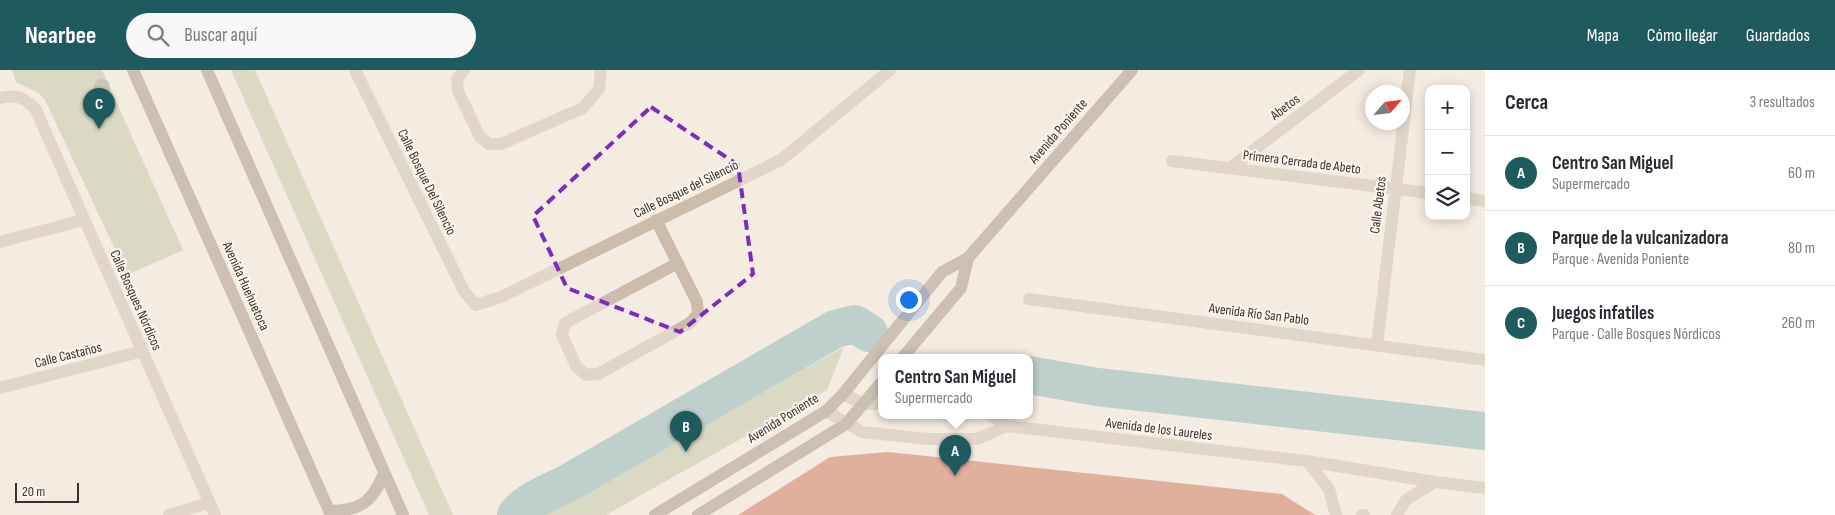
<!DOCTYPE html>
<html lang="es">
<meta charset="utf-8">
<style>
body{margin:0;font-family:"Sofia Sans Condensed",sans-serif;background:#f7f7f7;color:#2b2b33}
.controls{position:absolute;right:15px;top:15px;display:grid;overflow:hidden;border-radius:10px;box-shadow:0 2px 12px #0003}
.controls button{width:45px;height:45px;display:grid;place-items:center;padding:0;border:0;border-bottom:1px solid #e1e1e2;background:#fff;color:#2b2b33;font:25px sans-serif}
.compass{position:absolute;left:1365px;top:15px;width:45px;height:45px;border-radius:50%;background:#fff;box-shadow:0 2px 12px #0003;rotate:62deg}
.scale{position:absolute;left:15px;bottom:12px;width:64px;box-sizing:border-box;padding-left:5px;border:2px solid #3b302b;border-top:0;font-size:14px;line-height:18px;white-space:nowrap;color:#3b302b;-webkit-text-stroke:4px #fbf5ee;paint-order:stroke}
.you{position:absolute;left:908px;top:229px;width:18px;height:18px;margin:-12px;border:4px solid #fff;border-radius:50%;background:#1a73e8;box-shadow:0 0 0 8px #1a73e833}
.badge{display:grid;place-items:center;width:32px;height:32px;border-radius:50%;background:#1f5a5e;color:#fff;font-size:16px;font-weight:700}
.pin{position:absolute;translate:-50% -41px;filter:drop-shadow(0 1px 2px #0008)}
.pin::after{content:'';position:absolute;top:26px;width:18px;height:15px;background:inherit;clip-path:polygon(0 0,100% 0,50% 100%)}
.popup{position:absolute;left:878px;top:284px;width:155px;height:65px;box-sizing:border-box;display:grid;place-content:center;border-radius:10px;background:#fff;filter:drop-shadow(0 1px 4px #0005);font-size:16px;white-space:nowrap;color:#7c7c81}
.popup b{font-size:19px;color:#2b2b33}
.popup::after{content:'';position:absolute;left:50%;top:100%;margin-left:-10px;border:10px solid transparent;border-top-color:#fff}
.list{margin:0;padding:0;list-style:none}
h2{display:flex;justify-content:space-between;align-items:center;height:65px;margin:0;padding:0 20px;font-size:21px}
h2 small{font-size:16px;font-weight:400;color:#7c7c81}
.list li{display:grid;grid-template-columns:32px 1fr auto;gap:15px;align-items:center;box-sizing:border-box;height:75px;padding:0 20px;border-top:1px solid #e1e1e2}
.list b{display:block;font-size:19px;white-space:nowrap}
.list p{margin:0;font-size:16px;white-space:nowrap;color:#7c7c81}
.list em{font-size:16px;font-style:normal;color:#7c7c81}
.icon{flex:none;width:28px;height:28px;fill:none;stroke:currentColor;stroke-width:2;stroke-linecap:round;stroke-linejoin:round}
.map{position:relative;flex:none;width:1485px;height:445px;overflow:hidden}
header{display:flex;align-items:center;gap:30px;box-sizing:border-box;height:70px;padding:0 25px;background:#1f5a5e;color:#fff}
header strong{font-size:24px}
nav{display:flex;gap:28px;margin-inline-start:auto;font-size:18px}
.search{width:350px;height:45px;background:#f7f7f7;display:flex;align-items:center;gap:12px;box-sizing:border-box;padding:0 18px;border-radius:28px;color:#7c7c81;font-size:19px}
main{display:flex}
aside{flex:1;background:#fff}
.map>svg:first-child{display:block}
.green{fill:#b8c4a0}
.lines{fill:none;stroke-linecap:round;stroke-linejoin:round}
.river{stroke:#7fb0b2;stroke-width:38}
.building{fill:#c8694b;filter:url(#shadow)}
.minor{stroke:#cdbbac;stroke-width:12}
.secondary{stroke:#a18a7d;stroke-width:12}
.tree{fill:#969b7f}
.marked{fill:none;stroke:#7b2cbf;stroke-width:4;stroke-dasharray:10 6;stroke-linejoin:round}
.labels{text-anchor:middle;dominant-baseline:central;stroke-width:4.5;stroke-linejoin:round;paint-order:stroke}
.street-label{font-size:14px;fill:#3b302b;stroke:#fbf5ee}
</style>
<header>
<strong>Nearbee</strong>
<div class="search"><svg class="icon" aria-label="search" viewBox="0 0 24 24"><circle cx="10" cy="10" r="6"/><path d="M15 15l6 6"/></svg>Buscar aquí</div>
<nav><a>Mapa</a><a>Cómo llegar</a><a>Guardados</a></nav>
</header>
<main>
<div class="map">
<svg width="1485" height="445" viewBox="0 0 1485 445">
<defs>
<filter id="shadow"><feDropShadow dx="4.5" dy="4.5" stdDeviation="0" flood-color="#0004"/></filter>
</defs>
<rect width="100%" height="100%" fill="#f4ebe1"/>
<path class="green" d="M12,0H102L183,180L127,205L45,30L39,23L16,12Z
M231,0H255L453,445H429Z
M844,277L827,320L606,445H543Z"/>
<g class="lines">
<path class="river" d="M1029,305L1097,317L1485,361
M516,445C525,431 555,420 570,412L835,259L855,254L869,263"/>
</g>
<path class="building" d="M888,382L1282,424L1315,445H738L830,387Z"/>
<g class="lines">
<path class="minor" d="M355,0L464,221L476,235L501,227L781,90L890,0
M464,0L457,9L458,21L480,67L489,74H501L583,38L599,19L601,0
M0,28C17,24 22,27 35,38L215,445
M1172,91L1429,123
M1230,98L1359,0
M1466,128L1485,131
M656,150L697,232L698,244L690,253L598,304L586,305L576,296L562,265L565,253L678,193
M0,172L83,150
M1029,229L1485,290
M1377,275L1410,0
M0,318L143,281
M843,324L864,334H881
M826,341L862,362L928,369H977L1007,356
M991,345L1007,356L1307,391L1435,412L1485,418
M1307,391L1329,419L1336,445
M169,445L209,433
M1362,445H1364
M1397,445L1406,430L1435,412"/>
<path class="secondary" d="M133,0L331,445
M207,0L403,445
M903,287L961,218L968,188
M329,441C360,441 373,432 384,403
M655,445L826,341L843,324L942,202L968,188L1132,0
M698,445L846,354L881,313"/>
</g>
<circle class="tree" cx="102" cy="17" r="8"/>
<path d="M0 0H1485V445H0ZM651,37L738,95L753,204L680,262L567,218L533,146Z" fill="#f4ebe1" fill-opacity=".55" fill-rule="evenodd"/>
<path class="marked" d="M651,37L738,95L753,204L680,262L567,218L533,146Z"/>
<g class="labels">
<g class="street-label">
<text transform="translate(1285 37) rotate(-37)">Abetos</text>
<text transform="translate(1058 61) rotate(-49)">Avenida Poniente</text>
<text transform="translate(1302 92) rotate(7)">Primera Cerrada de Abeto</text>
<text transform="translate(427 112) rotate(64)">Calle Bosque Del Silencio</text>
<text transform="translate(686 119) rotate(-26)">Calle Bosque del Silencio</text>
<text transform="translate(1378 135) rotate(-83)">Calle Abetos</text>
<text transform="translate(246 216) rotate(66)">Avenida Huehuetoca</text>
<text transform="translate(136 230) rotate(66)">Calle Bosques Nórdicos</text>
<text transform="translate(1259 244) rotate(7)">Avenida Río San Pablo</text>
<text transform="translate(68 285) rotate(-14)">Calle Castaños</text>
<text transform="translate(783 348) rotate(-32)">Avenida Poniente</text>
<text transform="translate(1159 359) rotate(7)">Avenida de los Laureles</text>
</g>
</g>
</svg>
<div class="controls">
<button>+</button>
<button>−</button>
<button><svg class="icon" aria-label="layers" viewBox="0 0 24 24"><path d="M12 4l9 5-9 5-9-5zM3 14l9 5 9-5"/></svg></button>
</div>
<svg class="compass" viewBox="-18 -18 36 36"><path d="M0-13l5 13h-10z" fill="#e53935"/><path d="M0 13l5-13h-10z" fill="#7c7c81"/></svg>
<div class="scale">20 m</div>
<div class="you"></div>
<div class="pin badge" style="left:955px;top:406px">A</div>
<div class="popup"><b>Centro San Miguel</b>Supermercado</div>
<div class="pin badge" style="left:686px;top:382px">B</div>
<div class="pin badge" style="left:99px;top:59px">C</div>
</div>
<aside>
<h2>Cerca<small>3 resultados</small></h2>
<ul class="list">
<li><span class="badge">A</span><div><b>Centro San Miguel</b><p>Supermercado</p></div><em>60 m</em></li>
<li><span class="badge">B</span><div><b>Parque de la vulcanizadora</b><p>Parque · Avenida Poniente</p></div><em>80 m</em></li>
<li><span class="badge">C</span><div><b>Juegos infatiles</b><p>Parque · Calle Bosques Nórdicos</p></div><em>260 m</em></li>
</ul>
</aside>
</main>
